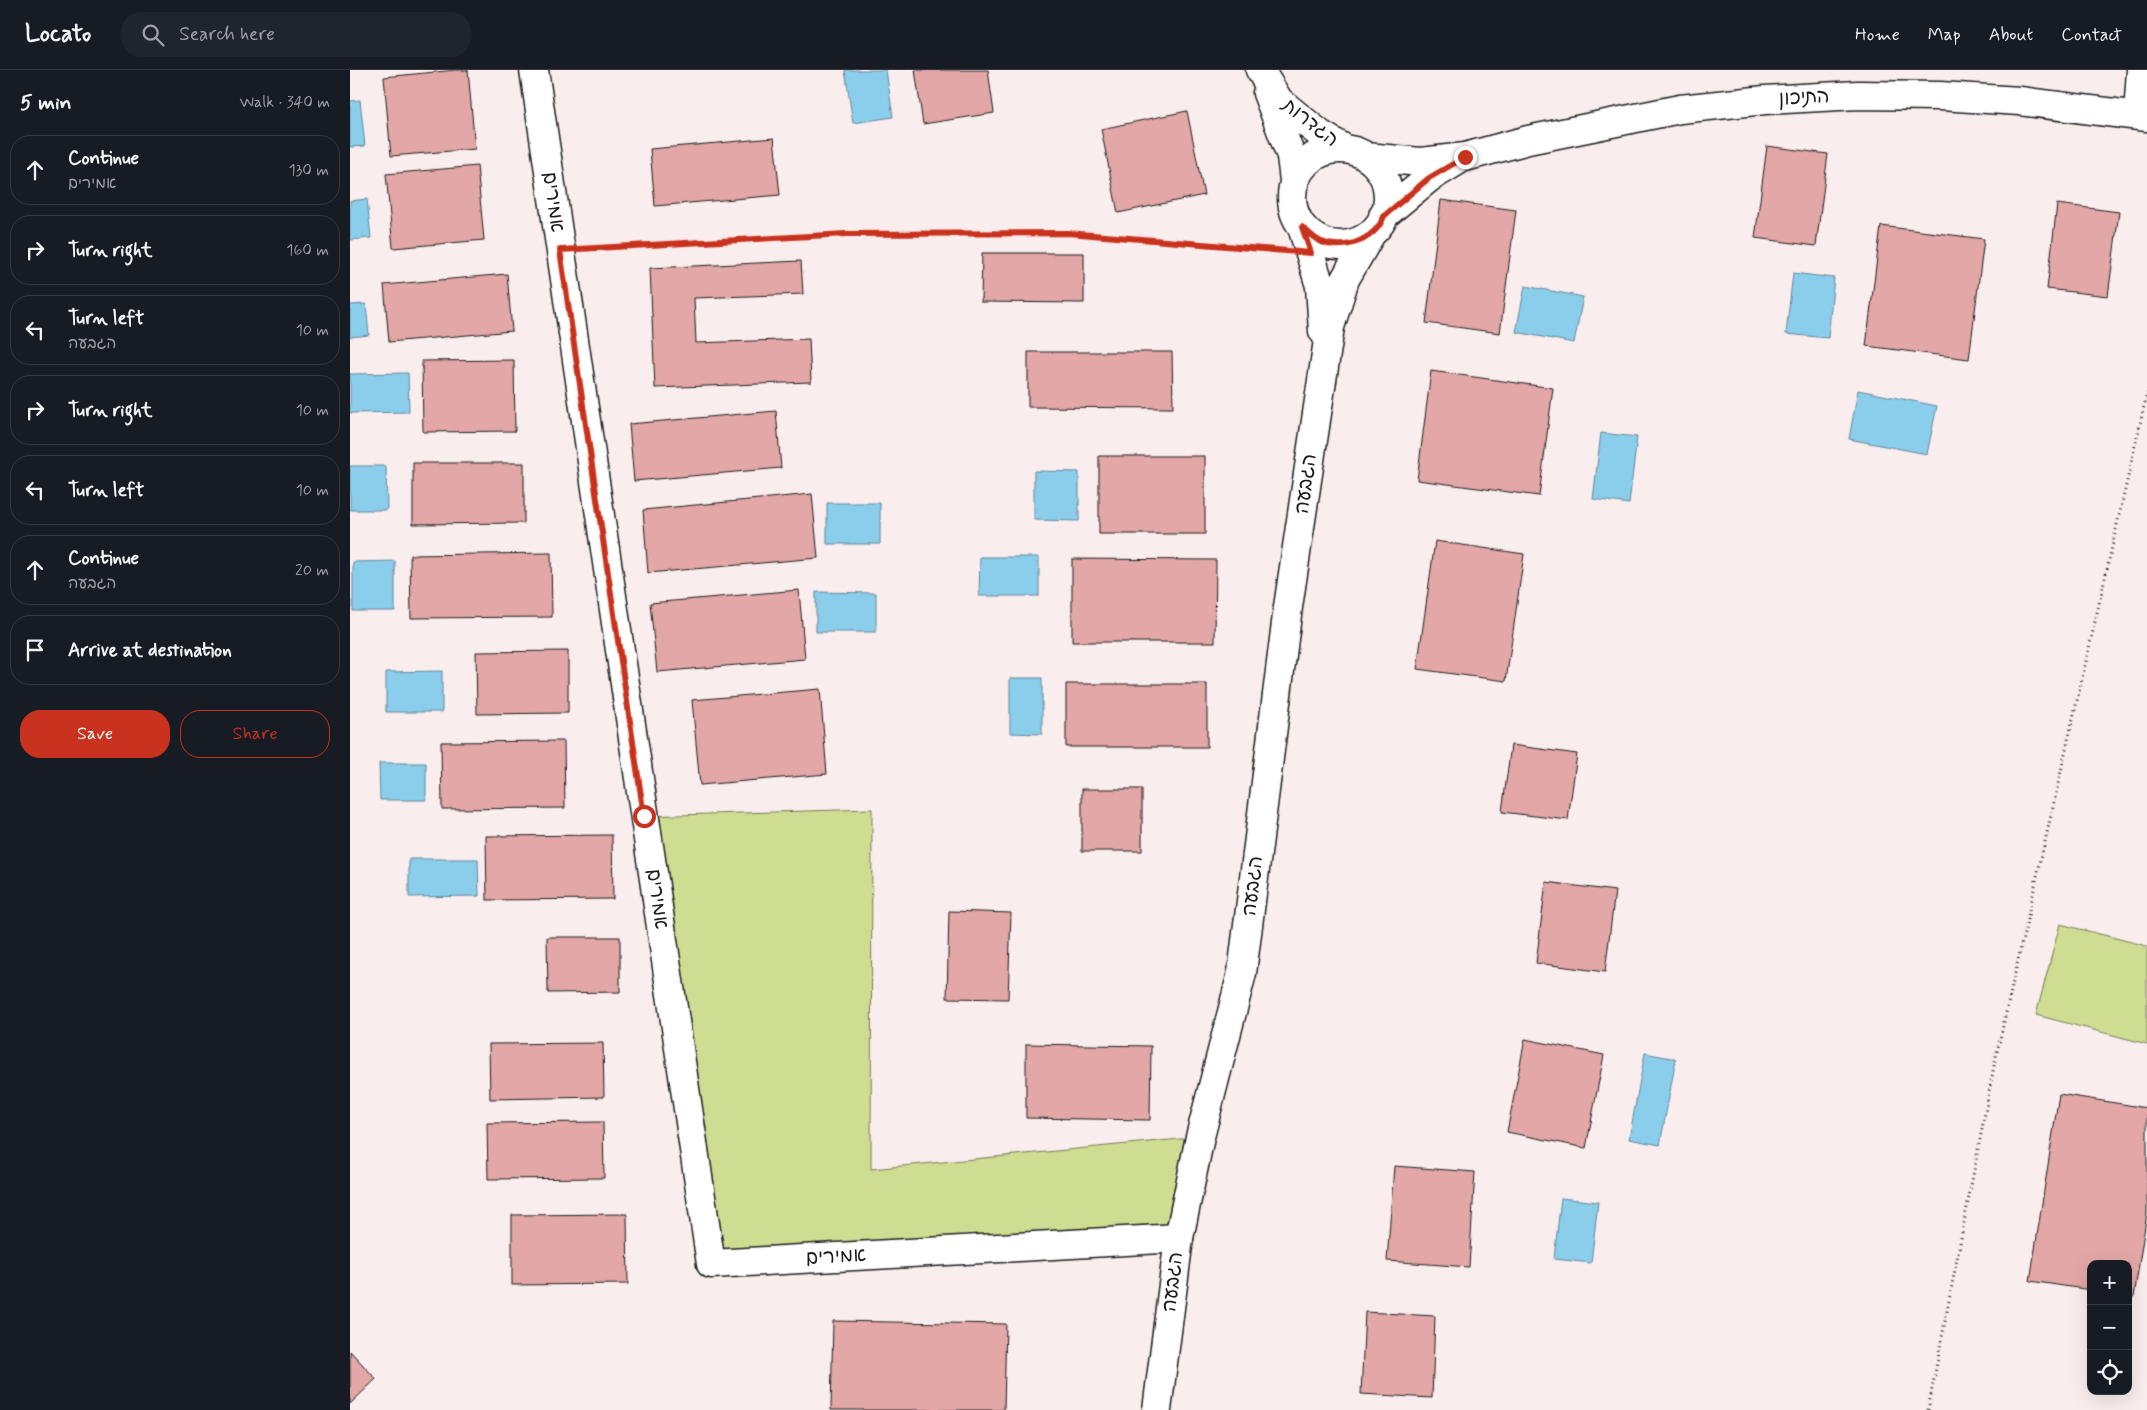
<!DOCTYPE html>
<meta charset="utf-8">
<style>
body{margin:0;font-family:Mynerve,"Playpen Sans Hebrew",sans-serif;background:#20242c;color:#f1f3f6}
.controls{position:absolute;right:15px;bottom:15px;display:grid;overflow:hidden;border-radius:10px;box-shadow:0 5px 20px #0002}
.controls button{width:45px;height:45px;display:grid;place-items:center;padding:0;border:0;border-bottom:1px solid #363941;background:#171b24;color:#f1f3f6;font:25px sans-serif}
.stop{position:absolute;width:15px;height:15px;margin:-11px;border:4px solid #c8321e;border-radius:50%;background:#fff}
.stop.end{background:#c8321e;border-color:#fff;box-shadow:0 1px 5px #0008}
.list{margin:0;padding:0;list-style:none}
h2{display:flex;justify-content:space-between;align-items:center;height:65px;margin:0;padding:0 20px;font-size:21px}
h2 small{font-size:16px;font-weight:400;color:#9ea1a6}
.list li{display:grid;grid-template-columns:32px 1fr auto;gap:15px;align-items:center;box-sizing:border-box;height:70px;margin:0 10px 10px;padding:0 10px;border:1px solid #363941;border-radius:20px}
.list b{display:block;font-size:19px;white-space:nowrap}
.list p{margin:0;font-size:16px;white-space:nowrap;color:#9ea1a6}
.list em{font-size:16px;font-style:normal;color:#9ea1a6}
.actions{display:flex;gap:10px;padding:15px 20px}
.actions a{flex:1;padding:11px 0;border:1px solid #c8321e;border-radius:20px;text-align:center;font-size:18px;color:#c8321e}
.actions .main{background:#c8321e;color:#fff}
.icon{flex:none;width:28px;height:28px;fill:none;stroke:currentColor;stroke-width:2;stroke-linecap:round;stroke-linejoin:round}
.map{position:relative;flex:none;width:1797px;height:1340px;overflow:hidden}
header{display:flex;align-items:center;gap:30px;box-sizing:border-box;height:70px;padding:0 25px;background:#171b24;border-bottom:1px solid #363941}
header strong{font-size:24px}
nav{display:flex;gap:28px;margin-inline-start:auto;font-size:18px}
.search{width:350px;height:45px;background:#20242c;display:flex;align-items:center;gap:12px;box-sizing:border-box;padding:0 18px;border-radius:20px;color:#9ea1a6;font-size:19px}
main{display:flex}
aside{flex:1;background:#171b24}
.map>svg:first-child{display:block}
.green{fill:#cedd91;stroke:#757c56}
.water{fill:#8bceec;stroke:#5f8799}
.building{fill:#e2a7a6;stroke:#1c1c1c}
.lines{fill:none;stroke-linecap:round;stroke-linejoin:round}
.minor-casing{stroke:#1c1c1c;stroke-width:31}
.tertiary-casing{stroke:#1c1c1c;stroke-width:31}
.path{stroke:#1c1c1c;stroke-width:3;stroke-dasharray:1 4;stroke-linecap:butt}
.minor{stroke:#fff;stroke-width:28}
.tertiary{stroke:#fff;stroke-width:28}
.route{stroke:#c8321e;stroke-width:6}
.labels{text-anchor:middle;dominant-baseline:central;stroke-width:4;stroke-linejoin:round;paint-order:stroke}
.street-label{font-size:20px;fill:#1c1c1c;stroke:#fff}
</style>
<header>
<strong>Locato</strong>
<div class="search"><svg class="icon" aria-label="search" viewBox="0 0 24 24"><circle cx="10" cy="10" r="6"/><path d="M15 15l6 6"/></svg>Search here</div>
<nav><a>Home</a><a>Map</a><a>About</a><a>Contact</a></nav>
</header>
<main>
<aside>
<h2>5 min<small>Walk · 340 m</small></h2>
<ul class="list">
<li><svg class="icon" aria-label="ahead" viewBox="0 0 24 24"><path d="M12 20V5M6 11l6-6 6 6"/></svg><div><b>Continue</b><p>אמירים</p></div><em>130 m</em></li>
<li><svg class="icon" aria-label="right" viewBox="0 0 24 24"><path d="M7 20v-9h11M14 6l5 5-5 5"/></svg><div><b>Turn right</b></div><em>160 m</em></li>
<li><svg class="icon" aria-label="left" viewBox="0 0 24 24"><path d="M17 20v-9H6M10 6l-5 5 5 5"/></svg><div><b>Turn left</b><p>הגבעה</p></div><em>10 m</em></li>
<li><svg class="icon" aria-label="right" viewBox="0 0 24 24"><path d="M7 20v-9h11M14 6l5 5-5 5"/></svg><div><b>Turn right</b></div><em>10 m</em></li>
<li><svg class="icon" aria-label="left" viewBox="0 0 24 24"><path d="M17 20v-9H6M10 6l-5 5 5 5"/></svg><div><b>Turn left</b></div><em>10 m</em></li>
<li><svg class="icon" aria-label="ahead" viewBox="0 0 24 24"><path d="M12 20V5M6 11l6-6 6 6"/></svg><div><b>Continue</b><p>הגבעה</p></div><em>20 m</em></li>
<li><svg class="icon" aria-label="arrive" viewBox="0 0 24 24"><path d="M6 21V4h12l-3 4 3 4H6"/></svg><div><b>Arrive at destination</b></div></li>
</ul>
<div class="actions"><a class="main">Save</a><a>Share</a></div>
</aside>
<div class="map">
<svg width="1797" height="1340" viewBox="0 0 1797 1340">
<rect width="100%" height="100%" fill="#f9eded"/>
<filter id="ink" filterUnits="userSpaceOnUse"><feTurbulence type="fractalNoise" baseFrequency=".02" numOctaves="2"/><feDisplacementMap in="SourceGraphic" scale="10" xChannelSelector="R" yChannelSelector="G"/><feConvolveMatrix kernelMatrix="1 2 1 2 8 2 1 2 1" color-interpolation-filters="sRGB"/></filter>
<g filter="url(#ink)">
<path class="green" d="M522,739L521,1099L850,1067L829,1168L361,1194L294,746Z
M1710,854L1797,876V974L1686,945Z"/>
<path class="water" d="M495,0H536L543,47L503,53Z
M10,30L15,76L0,77V31Z
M17,129L21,168L0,170V131Z
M1443,203L1484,208L1478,268L1436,264Z
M1175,216L1233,227L1224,273L1166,262Z
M16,234L19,265L0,267V235Z
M58,303L59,342L0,343V304Z
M1508,320L1587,336L1577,384L1499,369Z
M1251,363L1287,367L1279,434L1243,429Z
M0,396H36L37,440H0Z
M684,401L729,402V451L684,450Z
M477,433H530V474H477Z
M630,487H689V526H629Z
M45,491V541H3V492Z
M466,522L526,523V562H466Z
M92,601V642H36V602Z
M660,608H692V664L660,663Z
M29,693H76V730H30Z
M59,789H128L129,826L59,827Z
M1295,983L1326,989L1310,1075L1279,1069Z
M1211,1128L1248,1132L1241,1193L1204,1189Z"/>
<path class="building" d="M106,0H118L125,79L41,86L34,7Z
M565,0H638L644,43L573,54Z
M837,41L854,125L768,143L751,59Z
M424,68L430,125L305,136L300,79Z
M1417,76L1478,84L1466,176L1405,168Z
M127,96L134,170L43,178L36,104Z
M1091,130L1166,140L1150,263L1076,253Z
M1707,134L1769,142L1758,226L1697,219Z
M1531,156L1634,169L1619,289L1516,276Z
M632,183H734V233L631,232Z
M451,191L453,224L344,228L346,273L459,269L461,312L305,318L300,198Z
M157,204L162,261L39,272L34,215Z
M678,282H822L823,338L678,337Z
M164,290L165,361L73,362L72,291Z
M1081,301L1203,318L1189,426L1067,410Z
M426,341L431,398L284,411L279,354Z
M749,386H855V464H749Z
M63,393H174V453L63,454Z
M462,424L468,488L298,503L293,440Z
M1085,471L1174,484L1156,611L1067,599Z
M201,483L202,547L61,548L60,485Z
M722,489L866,490L865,572H722Z
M449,520L455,589L307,602L300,533Z
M218,581V643L127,644L126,582Z
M716,614H857V677H716Z
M470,619L477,704L350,715L342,630Z
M214,671L215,738L92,739L91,672Z
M1161,675L1227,684L1218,750L1152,742Z
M732,719H792V781H732Z
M262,765L263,829L137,830L136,766Z
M1196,812L1265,821L1255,902L1186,893Z
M599,841L661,843L658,929L597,928Z
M197,867H270V922L198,923Z
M1175,969L1254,985L1236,1078L1157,1062Z
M253,973L254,1027L140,1029L139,974Z
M676,974L801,976L800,1050L676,1048Z
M1709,1024L1797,1038V1143L1784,1227L1778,1226V1194H1741V1220L1680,1211Z
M253,1052L254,1108L138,1109L137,1053Z
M1044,1096L1125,1102L1119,1197L1037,1191Z
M277,1144L278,1214L162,1215V1145Z
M1015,1242L1085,1246L1082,1328L1011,1324Z
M483,1251L656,1254L654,1340H481Z
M0,1281L26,1309L0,1334Z"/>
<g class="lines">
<defs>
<path id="minor" d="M184,0L361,1194L829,1168
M1788,45L1791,0"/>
<path id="tertiary" d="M910,0L929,31L970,64L995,79
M917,23L941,86L944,111
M942 127a48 48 0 1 1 96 0a48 48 0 1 1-96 0Z
M1016,87L1071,92L1115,87L1178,70L1330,39L1415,30L1508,25L1590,26L1670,31L1797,47
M1033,146L1079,108L1107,91
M952,157L970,216L973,261
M807,1340L829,1168L850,1067L892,903L938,537L980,257L995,209L1021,164"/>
</defs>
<use href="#minor" class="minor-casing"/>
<use href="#tertiary" class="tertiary-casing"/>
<path class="path" d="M239,179L496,164L718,163L929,181
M1578,1340L1645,991L1797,323"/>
<use href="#minor" class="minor"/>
<use href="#tertiary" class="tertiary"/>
</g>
</g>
<g class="lines" filter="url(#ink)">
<path class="route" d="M294,746L210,180L496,164L718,163L961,183L952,157C960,164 967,172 978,174C1000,179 1026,168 1034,146L1079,108L1115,87"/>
</g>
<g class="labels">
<g class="street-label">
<text transform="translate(1454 28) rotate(-3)">התיכון</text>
<text transform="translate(960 53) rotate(38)">הגדרות</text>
<text transform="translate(203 132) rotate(82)">אמירים</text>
<text transform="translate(956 414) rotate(-82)">הגבעה</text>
<text transform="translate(903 816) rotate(-83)">הגבעה</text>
<text transform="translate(307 829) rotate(82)">אמירים</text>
<text transform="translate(486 1187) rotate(-3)">אמירים</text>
<text transform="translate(823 1212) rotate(-83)">הגבעה</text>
</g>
</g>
</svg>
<div class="controls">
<button>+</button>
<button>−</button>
<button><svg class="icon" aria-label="locate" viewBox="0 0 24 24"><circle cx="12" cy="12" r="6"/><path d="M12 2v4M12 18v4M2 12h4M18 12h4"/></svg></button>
</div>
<div class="stop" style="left:294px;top:746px"></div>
<div class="stop end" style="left:1115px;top:87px"></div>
</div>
</main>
